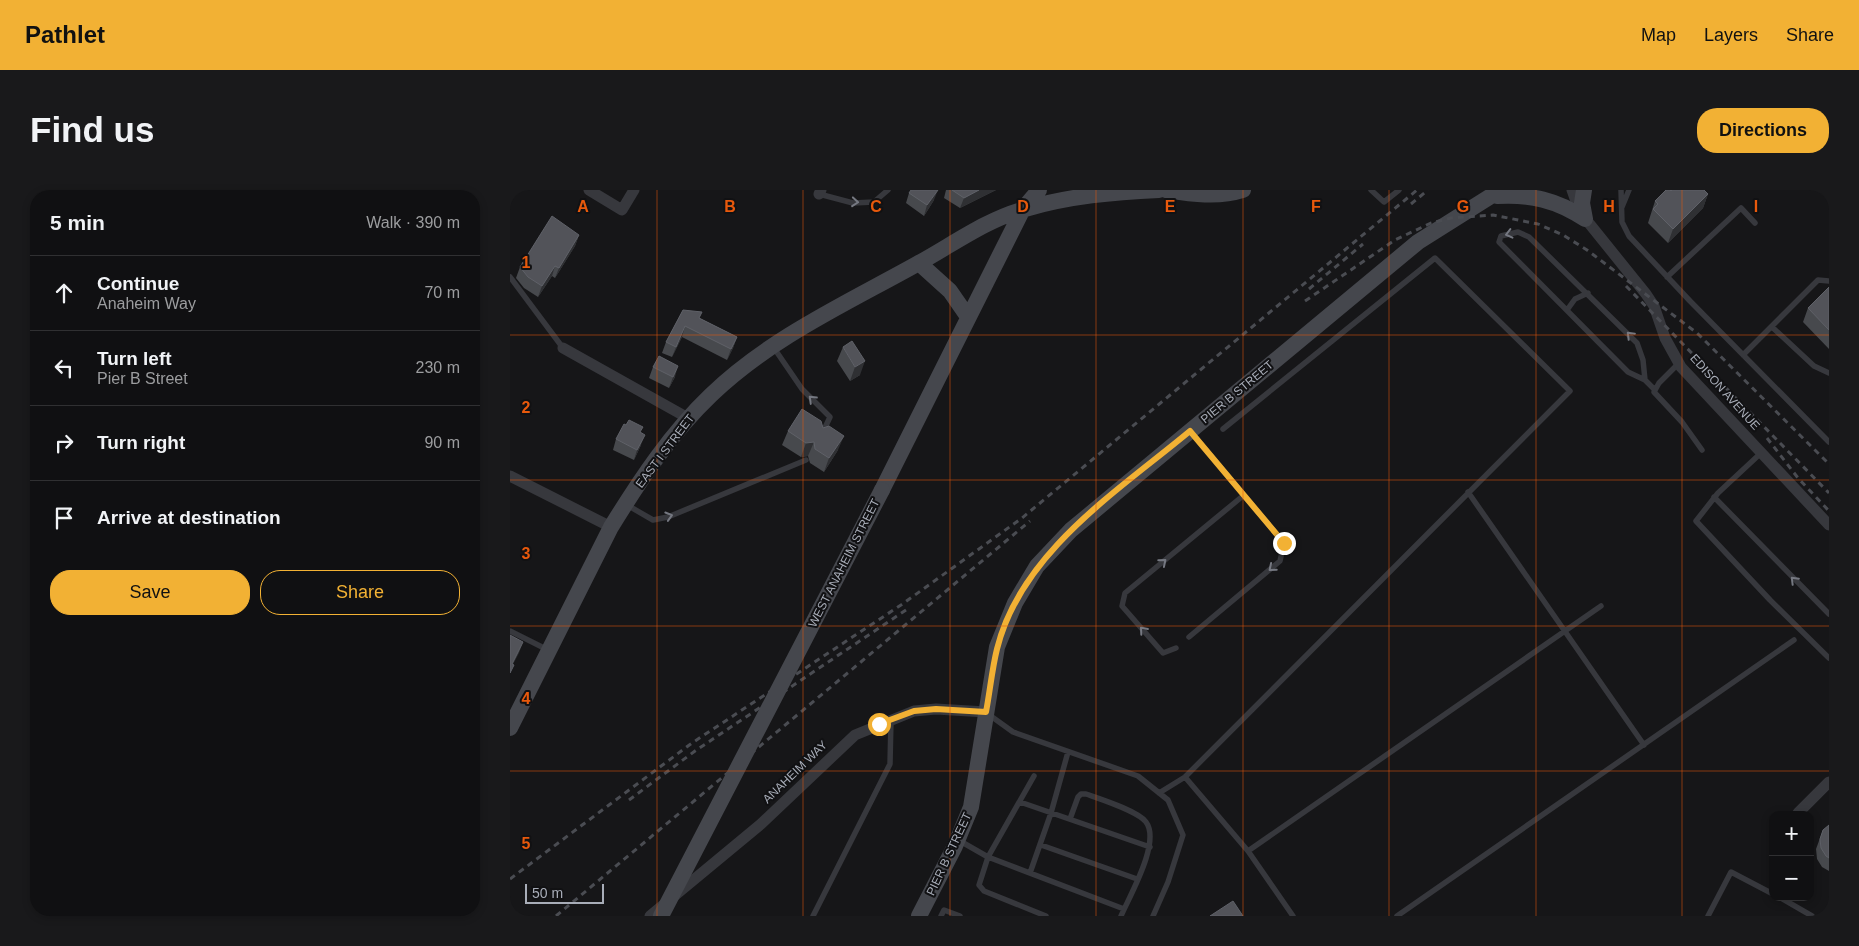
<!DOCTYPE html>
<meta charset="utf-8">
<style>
body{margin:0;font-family:Arial,sans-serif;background:#19191b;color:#f1f3f6}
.controls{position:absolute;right:15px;bottom:15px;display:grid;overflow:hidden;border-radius:10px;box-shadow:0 2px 8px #0003}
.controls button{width:45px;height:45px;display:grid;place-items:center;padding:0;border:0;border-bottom:1px solid #303032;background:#101012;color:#f1f3f6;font:25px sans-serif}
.scale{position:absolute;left:15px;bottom:12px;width:79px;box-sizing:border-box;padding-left:5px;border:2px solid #a8adb8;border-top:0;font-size:14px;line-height:18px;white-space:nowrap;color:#a8adb8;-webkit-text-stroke:4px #111113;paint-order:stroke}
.stop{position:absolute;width:15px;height:15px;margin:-11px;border:4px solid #f2b134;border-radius:50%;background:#fff}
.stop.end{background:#f2b134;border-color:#fff;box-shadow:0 1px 5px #0008}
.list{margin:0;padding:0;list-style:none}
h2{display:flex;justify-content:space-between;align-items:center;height:65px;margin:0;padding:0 20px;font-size:21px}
h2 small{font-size:16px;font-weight:400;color:#9c9d9f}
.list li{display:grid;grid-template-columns:32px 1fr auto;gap:15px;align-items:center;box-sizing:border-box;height:75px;padding:0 20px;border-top:1px solid #303032}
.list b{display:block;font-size:19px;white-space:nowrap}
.list p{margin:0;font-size:16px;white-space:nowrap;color:#9c9d9f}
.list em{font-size:16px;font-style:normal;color:#9c9d9f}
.actions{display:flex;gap:10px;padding:15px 20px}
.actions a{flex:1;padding:11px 0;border:1px solid #f2b134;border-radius:20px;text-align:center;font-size:18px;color:#f2b134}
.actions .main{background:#f2b134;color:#111}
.icon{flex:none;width:28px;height:28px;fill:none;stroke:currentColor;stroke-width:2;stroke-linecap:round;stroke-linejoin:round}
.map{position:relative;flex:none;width:1319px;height:726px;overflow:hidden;border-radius:20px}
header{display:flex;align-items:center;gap:30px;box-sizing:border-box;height:70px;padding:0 25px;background:#f2b134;color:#111}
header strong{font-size:24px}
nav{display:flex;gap:28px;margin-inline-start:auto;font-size:18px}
.intro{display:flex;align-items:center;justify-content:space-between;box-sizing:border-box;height:120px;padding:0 30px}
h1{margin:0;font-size:35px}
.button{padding:12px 22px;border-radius:20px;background:#f2b134;color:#111;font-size:18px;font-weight:700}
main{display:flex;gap:30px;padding:0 30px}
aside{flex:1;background:#101012;border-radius:20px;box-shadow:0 2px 8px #0003}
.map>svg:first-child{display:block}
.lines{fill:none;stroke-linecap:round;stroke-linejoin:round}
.lane{stroke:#37383d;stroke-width:5.5}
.street{stroke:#37383d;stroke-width:11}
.secondary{stroke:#45474d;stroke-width:16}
.rail{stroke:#4a4c52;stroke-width:3;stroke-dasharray:6 5;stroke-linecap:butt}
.secondary-bridge{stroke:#45474d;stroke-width:16}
.wall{fill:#47494d}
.shaded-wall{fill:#2f3033}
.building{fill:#525359;stroke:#5f6168}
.oneway{stroke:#757881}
.route{stroke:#f2b134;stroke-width:6}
.grid{fill:none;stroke:#e8590c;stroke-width:1;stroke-opacity:0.55}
.labels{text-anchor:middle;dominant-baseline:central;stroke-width:4;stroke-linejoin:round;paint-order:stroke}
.street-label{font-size:12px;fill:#a8adb8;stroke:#111113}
.grid-label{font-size:16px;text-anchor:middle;font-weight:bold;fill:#e8590c;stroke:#111113;stroke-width:4;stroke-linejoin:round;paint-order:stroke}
</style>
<header>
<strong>Pathlet</strong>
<nav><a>Map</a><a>Layers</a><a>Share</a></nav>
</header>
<div class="intro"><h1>Find us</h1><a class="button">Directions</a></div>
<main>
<aside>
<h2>5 min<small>Walk · 390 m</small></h2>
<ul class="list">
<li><svg class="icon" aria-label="ahead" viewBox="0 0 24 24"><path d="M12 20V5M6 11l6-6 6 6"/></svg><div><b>Continue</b><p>Anaheim Way</p></div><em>70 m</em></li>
<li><svg class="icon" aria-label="left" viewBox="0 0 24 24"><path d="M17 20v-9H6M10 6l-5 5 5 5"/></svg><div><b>Turn left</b><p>Pier B Street</p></div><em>230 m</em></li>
<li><svg class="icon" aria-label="right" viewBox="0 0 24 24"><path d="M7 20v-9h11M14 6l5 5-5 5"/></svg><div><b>Turn right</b></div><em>90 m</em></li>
<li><svg class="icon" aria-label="arrive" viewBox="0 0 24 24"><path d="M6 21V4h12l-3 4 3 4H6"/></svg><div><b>Arrive at destination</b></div></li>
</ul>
<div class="actions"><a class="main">Save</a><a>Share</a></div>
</aside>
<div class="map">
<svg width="1319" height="726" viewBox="0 0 1319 726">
<rect width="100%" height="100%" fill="#161618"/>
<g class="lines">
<path class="lane" d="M861,0L874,12L889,0
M1111,0L1112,32L1119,46L1180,111L1319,252
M309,4L343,13L364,12L378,0
M1112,17L1119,0
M0,87L53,158
M1157,87L1231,18L1245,33
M1057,120L1065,109L1078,103
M1262,137L1304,176L1319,183
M264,158L292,199L320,227L312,244
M1233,165L1308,90L1319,91
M1169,173L1149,193L1144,202L1172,232L1192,260
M1135,190L1133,170L1127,153L1019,47L1008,42L991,46L989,52L1118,182L1135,190L1144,199
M681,242L734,305
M1251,263L1208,303L1186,331L1260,410L1319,468
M958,302L1134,555
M1204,307L1319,424
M117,315L143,330L158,327L296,270
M0,441L38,460
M666,458L653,463L612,416L615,403L734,305L774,353L770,371L679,447
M478,524L503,542L628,586L658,610L673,645L658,692L643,726
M524,586L478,667L469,695L474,701L536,726
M675,587L738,661L783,726
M649,603L675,587L1060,201L925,68L713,239
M510,612L640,657
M560,629L568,607L571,604H576C590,609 628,621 636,632C651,652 620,705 611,726
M450,651L478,667L614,719
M531,655L627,689
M738,661L1091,416
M520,683L541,623L558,562
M1269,707L1302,726
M303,726L380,574L381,530
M431,726L434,720L450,726
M887,726L1284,450
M1198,726L1221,682L1263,704"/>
<path class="street" d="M79,0L112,20L124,0
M1062,0L1069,20L1074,27L1136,104L1144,116L1155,148L1171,177L1319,335
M309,4L311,0
M53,158L178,228
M0,286L101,337
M1288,623L1319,592
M140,726L251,634L345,545L404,521L426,519L476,522"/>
<path class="secondary" d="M656,0C682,4 708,8 733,0
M1074,0L1072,13L1075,29
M987,6C1020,4 1047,10 1075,29
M409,73L440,101L458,127
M372,300L513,19L529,0
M0,538L101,337C130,290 161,243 201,205C260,148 337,113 407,74C442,55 477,29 515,19C559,6 604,2 649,0
M409,726L445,656L461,617L487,457L505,413L527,376L561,340L908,52L981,6L998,0"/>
<path class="rail" d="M901,14L918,0
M1116,96L1319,303
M799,99L853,54
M795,111L885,50L921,33L941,28L983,25L1028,34L1053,45L1077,60L1187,143L1319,274
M1257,248L1288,288L1319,321
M119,610L185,561L399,418
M0,689L182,553L391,415L512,328L907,0
M46,726L520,331"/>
<path class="secondary-bridge" d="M151,726L372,300"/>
</g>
<path class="wall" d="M436,0H486L450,18L434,8Z
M1161,1L1198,4L1193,18L1158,53L1138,33L1145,11Z
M399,3L424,10L414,26L396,13Z
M69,45L65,56L45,88L42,86L28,107L14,98L6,88L10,77Z
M1319,97V159L1293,132L1298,118Z
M173,120L227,147L223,158L217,170L172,147L162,167L152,163L156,152Z
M333,157L350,185L340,191L327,171Z
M143,177L165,187L159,198L139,188Z
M313,238L328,260L314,282L300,273L298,266L291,267L272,255L278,241Z
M131,242V255L124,270L103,260L106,249Z
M1319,635V681L1312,677L1307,669L1306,659L1313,640Z"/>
<path class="shaded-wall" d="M428,0L424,10L414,26L417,15Z
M469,0H486L450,18L454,8Z
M1198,4L1193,18L1158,53L1163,39Z
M69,45L65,56L45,88L49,78Z
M45,76L42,86L28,107L32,96Z
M175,136L172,147L162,167L166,157Z
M227,147L223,158L217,170L221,159Z
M355,171L350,185L340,191L345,177Z
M168,176L165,187L159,198L163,187Z
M135,245L131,255L124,270L127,260Z
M334,246L328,260L314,282L319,268Z
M304,252L298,266L291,267L296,253Z
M13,452L9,463L0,480L2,474Z"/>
<path class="building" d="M401,0H428L417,15L399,3Z
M442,0H469L454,8Z
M1156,0H1160L1161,1L1162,0H1194L1198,4L1163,39L1143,19L1148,14L1145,11Z
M42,26L69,45L49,78L45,76L32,96L18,87L10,77Z
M1319,97V140L1298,118Z
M173,120L192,122L189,128L227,147L221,159L175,136L166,157L156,152Z
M342,151L355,171L345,177L333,157Z
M149,166L168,176L163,187L143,177Z
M292,219L311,231L313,238L319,236L334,246L319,268L305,259L304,252L296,253L278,241Z
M119,230L133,237L130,242L135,245L127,260L106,249L114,234L116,235Z
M0,445L13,452L2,474L4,475L0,483Z
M1319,635V668L1316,666L1311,658L1310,649L1313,640Z
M723,711L733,726H700Z"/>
<defs><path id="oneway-chevron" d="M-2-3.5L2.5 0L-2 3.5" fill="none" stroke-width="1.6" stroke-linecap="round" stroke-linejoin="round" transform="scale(1.25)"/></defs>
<g class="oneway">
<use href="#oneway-chevron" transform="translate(345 12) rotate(5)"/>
<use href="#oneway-chevron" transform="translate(999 44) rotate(166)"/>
<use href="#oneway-chevron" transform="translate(1120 145) rotate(-135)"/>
<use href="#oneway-chevron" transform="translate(302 209) rotate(-136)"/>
<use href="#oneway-chevron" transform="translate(159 326) rotate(-17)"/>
<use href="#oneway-chevron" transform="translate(653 372) rotate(-40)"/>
<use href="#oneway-chevron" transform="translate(762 378) rotate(140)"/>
<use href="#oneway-chevron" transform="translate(1284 390) rotate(-135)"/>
<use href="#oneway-chevron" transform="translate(633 440) rotate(-131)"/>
</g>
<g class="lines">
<path class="route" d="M369,534L404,521L426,519L476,522C480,501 482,479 487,459C511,362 608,301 680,241L774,353"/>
</g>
<path class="grid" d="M147,0V726M293,0V726M440,0V726M586,0V726M733,0V726M879,0V726M1026,0V726M1172,0V726M0,145H1319M0,290H1319M0,436H1319M0,581H1319"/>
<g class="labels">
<g class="street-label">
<text transform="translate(727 202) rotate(-40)">PIER B STREET</text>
<text transform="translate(1215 202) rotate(48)">EDISON AVENUE</text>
<text transform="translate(155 261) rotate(-53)">EAST I STREET</text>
<text transform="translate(334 373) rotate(-63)">WEST ANAHEIM STREET</text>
<text transform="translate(285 582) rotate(-44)">ANAHEIM WAY</text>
<text transform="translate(439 664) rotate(-65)">PIER B STREET</text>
</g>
</g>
<g class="grid-label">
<text x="73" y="22">A</text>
<text x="220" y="22">B</text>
<text x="366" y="22">C</text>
<text x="513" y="22">D</text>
<text x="660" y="22">E</text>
<text x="806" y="22">F</text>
<text x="953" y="22">G</text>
<text x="1099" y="22">H</text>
<text x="1246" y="22">I</text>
<text x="16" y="78">1</text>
<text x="16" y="223">2</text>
<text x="16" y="369">3</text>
<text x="16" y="514">4</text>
<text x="16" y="659">5</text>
</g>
</svg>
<div class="controls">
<button>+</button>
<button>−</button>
</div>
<div class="scale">50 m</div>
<div class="stop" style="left:369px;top:534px"></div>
<div class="stop end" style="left:774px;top:353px"></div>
</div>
</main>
